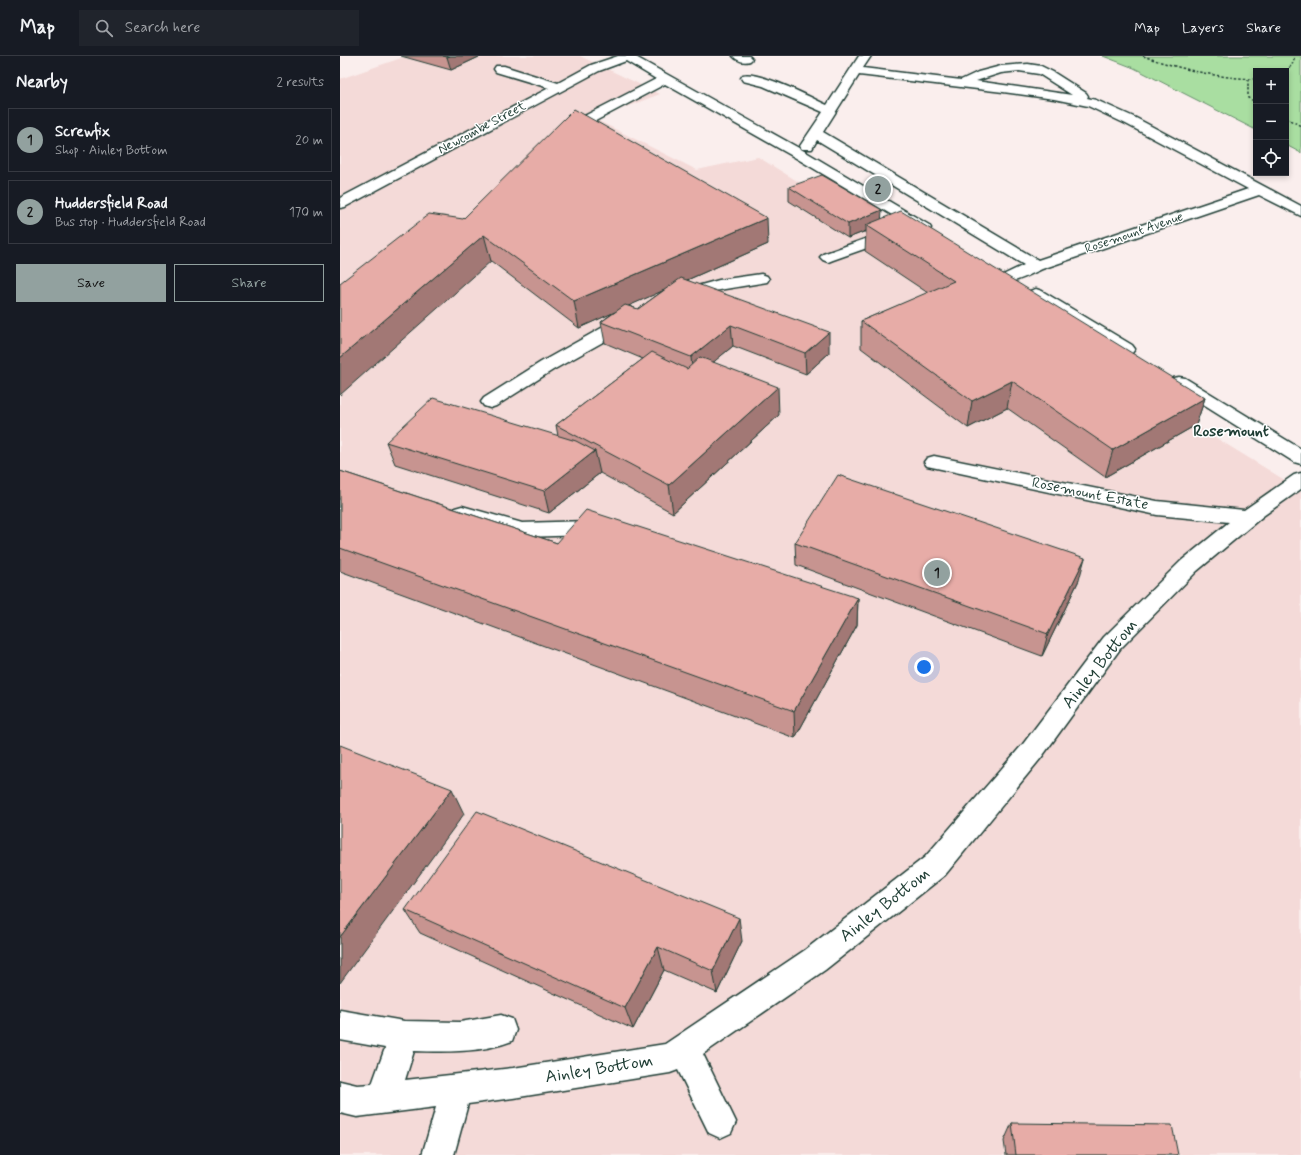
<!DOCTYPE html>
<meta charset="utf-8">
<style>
body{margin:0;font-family:Mynerve,sans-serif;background:#20242c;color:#f1f3f6}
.controls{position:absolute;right:12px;top:12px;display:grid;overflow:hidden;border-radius:0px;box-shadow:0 2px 6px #0003}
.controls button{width:36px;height:36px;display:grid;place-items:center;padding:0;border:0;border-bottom:1px solid #363941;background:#171b24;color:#f1f3f6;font:20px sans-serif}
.you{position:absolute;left:584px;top:611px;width:14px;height:14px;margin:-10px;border:3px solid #fff;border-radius:50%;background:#1a73e8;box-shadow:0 0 0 6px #1a73e833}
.badge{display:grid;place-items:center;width:26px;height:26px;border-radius:50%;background:#92a19f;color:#111;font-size:13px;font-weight:700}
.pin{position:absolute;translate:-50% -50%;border:2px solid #fff;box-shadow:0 1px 4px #0006}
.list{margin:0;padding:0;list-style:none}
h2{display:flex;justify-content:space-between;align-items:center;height:52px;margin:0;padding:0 16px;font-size:17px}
h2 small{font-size:13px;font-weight:400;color:#9ea1a6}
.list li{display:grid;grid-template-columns:26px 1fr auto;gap:12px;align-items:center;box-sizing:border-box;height:64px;margin:0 8px 8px;padding:0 8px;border:1px solid #363941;border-radius:0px}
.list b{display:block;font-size:15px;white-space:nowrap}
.list p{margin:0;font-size:13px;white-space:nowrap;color:#9ea1a6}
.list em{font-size:13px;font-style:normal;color:#9ea1a6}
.actions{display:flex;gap:8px;padding:12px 16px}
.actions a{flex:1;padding:9px 0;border:1px solid #92a19f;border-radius:0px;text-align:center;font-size:14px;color:#92a19f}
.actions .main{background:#92a19f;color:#111}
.icon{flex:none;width:22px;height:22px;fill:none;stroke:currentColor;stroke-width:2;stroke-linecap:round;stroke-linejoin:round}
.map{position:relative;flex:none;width:961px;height:1099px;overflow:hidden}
header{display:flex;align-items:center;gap:24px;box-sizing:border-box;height:56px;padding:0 20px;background:#171b24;border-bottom:1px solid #363941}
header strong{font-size:19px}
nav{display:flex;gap:22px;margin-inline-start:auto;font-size:14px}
.search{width:280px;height:36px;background:#20242c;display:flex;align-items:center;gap:10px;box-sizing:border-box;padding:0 14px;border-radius:0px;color:#9ea1a6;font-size:15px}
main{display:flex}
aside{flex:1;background:#171b24}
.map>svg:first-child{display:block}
.built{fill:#f4dad8}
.green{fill:#a9dea1;stroke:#648e6a}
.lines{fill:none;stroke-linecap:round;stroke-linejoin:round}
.minor-casing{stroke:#1f3d34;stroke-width:3}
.path{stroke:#1f3d34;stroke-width:1.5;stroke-dasharray:2.5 2;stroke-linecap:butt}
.minor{fill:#fff;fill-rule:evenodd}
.wall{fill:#c79490;stroke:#1f3d34;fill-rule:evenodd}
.shaded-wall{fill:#a27875;stroke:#1f3d34}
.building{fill:#e7aca7;stroke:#1f3d34}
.labels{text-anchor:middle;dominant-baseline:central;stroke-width:3;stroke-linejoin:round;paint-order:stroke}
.far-street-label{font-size:13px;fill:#1f3d34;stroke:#fff}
.street-label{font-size:15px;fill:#1f3d34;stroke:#fff}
.neighbourhood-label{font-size:16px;font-weight:bold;fill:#1f3d34;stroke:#fff}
.near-street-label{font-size:18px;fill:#1f3d34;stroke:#fff}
</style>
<header>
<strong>Map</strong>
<div class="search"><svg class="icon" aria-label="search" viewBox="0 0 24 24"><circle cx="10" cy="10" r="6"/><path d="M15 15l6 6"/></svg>Search here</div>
<nav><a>Map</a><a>Layers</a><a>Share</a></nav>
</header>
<main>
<aside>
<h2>Nearby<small>2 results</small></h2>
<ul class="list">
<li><span class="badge">1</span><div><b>Screwfix</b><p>Shop · Ainley Bottom</p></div><em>20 m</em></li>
<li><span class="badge">2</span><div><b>Huddersfield Road</b><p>Bus stop · Huddersfield Road</p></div><em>170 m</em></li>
</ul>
<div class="actions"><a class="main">Save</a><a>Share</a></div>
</aside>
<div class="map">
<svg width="961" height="1099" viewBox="0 0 961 1099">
<rect width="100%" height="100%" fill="#faeeed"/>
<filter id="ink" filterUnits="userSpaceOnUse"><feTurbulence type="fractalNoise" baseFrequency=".025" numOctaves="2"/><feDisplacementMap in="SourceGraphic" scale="8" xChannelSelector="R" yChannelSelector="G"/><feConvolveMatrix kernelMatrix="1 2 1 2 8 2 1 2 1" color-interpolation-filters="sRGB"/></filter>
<g filter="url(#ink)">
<path class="built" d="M67,0H240L320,38L255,63L357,114L418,101L961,434V1099H0V23Z"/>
<path class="green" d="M763,0H961V97L946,89V15H916V74L794,12Z"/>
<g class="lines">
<defs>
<path id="minor" d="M278,0H294L466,96L589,169L591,172L589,175L584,176L579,175L456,102L325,28L229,79H219L217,76L219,73L316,23L286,5L259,15L5,151L0,152V142L209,32L156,16L154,13L156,10H164L218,27L251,9Z
M393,0H409L412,3L410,5C404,7 397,5 393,0Z
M519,0H531L523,12L621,24L638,16L661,10L688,8L701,10L713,16L746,37L748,40L747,42L756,44L796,62L961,150V160L919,139L702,213C690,218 676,228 663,225L661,222L663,219L684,209L477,84L472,93H462L460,90L483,56L423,30L403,25L401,22L403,19C420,15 470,41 487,49ZM679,15L699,18L732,39L636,25L661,17ZM519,19L663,36L714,43L748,50L786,68L908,133L698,204L483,76Z
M553,173L558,175L561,178L558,181L493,204L488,206L483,204L480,201L483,198Z
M421,218L427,220L429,223L427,226L379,234L338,245L332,243L330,240L332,237L379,224Z
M696,233L702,235L792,289L795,293L792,297L786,298L780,297L690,241L688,238L690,235Z
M289,259L295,260L297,264L295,268L213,314L156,350L150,352L144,350L141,346L144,342L201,306L283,260Z
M839,321L845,322L961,393V408L954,406L833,330L830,326L833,322Z
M594,400L817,445L904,454L954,419L961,417V433L923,460L857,515L780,593L701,702L605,819L485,914L363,998L396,1066L391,1077L380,1082L369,1077L338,1014L330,1017L173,1042L128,1048L114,1099H82L96,1051L17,1061L0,1057V1025L17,1029L32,1028L45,992L0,984V954L64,965L120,966L161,959L172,963L176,974L172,985C141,997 107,996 74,995L65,1024L173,1012L325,988L465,894L585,801L683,688L764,581L841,505L889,466L817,459L587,410L584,406L587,402Z
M122,450L182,467L247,465L266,469L269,474L266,479L259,481L247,479L182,481L115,462L112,457L115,452Z"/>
</defs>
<use href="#minor" class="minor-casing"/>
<path class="path" d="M803,0C840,13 877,22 916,23
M946,15L952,9L955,0
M908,23V42L916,46
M946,62L961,70"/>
<use href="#minor" class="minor"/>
</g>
<path class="wall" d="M61,0H141L111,14Z
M449,131L542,163L865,342L856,369L765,421L667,352L628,372L521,292V265L588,237L525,195L526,175L508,182L449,145Z
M123,163L428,188L347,224L489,297L466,318L393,290L373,306L439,359L333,457L260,417L209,457L55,408L46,386L218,380L216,369L303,303L265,287L261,266L274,256L239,272L151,205ZM324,234L298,253L288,250L292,248Z
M0,415L217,487L518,542L517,569L455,682L0,515Z
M455,487L739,524L702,600L456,509Z
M65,854L402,885L377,937L324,914L293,973L80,877Z
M672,1067L838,1099H666L664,1085Z"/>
<path class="shaded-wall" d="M110,0H141L111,14L107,1Z
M542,154L541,169H526V175L508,182V168Z
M427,162L428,188L239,272L234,245Z
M144,179L151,205L0,339V302Z
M391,269L393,290L353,323L351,301Z
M489,276V297L466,318L465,297Z
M672,325L667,352L628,372L632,345Z
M438,331L439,359L333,457L329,429Z
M865,342L856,369L765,421L773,394Z
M255,395L260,417L209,457L204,435Z
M745,502L739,524L702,600L708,578Z
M518,542L517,569L455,682L454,655Z
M112,733L124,758L0,927V881Z
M399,862L402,885L377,937L373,915Z
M318,891L324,914L293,973L285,952Z"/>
<path class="building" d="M103,0H110L107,1Z
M234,53L427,162L234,245L144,179L0,302V227L89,158L123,163Z
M482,119L542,154L508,168L449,131Z
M561,155L865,342L773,394L672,325L632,345L521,265L614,225L526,169Z
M341,222L489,276L465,297L391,269L351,301L261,266L285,249L298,253Z
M312,296L347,313L360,301L438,331L329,429L216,369Z
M93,342L236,385L255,395L204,435L46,386Z
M0,415L217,487L246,454L518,542L454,655L0,492Z
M498,419L745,502L708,578L455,487Z
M0,689L112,733L0,881Z
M137,755L399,862L373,915L318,891L285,952L65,854Z
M672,1067L832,1069L838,1099H676Z"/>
</g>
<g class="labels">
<g class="far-street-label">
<text transform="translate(142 72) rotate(-28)">Newcombe Street</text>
<text transform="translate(794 177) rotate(-19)">Rosemount Avenue</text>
</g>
<g class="street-label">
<text transform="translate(750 438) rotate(11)">Rosemount Estate</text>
</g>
<g class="neighbourhood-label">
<text x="891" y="375">Rosemount</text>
</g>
<g class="near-street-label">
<text transform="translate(760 608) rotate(-51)">Ainley Bottom</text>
<text transform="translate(545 849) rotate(-38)">Ainley Bottom</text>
<text transform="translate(259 1013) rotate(-9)">Ainley Bottom</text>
</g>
</g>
</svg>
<div class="controls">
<button>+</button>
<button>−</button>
<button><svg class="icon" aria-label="locate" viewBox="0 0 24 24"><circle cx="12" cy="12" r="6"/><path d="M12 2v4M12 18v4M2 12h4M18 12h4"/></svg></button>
</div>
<div class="you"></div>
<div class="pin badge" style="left:597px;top:517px">1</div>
<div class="pin badge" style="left:538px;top:133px">2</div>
</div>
</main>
